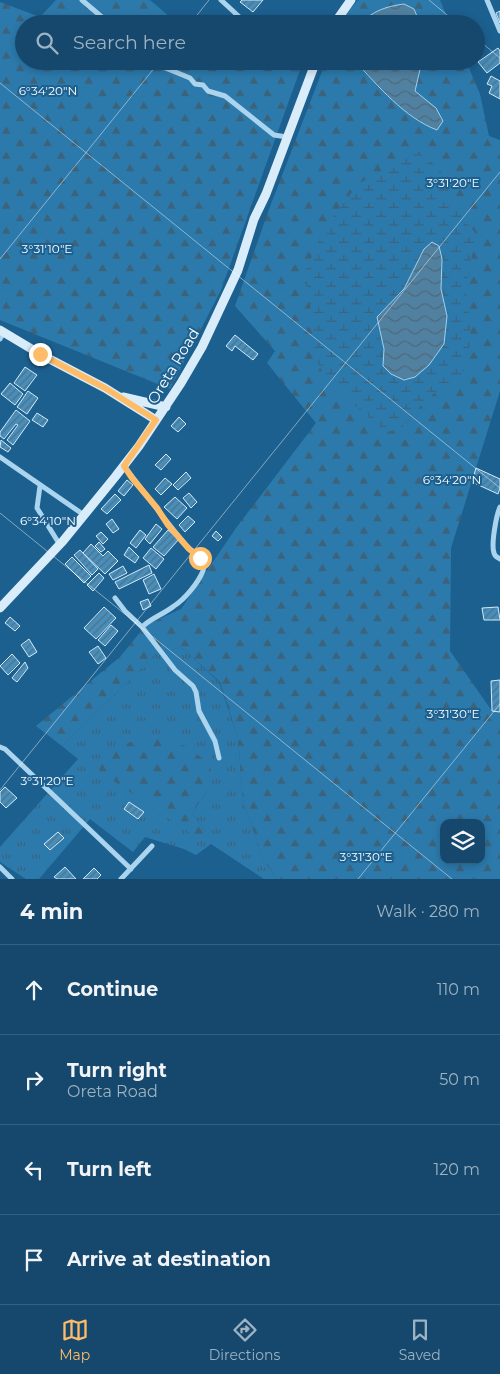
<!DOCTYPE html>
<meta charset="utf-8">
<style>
body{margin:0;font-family:Montserrat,sans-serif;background:#1e4f72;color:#f1f3f6}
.controls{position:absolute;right:15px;bottom:15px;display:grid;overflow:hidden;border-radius:10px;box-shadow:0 2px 8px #0003}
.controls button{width:45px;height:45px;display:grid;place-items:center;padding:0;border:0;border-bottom:1px solid #34607f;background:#15486c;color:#f1f3f6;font:25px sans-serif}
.stop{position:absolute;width:15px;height:15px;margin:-11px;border:4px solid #febc69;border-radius:50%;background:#fff}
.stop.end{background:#febc69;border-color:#fff;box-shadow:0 1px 5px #0008}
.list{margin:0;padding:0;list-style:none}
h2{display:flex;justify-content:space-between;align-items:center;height:65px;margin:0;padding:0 20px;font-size:21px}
h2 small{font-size:16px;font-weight:400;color:#9db2c2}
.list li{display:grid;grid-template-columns:32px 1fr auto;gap:15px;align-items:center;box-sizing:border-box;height:90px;padding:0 20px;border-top:1px solid #34607f}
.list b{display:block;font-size:19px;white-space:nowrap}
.list p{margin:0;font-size:16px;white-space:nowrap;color:#9db2c2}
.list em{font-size:16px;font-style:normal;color:#9db2c2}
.icon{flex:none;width:28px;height:28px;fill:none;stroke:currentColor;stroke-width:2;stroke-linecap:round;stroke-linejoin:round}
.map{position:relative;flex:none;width:500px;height:879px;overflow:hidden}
.search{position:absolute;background:#15486c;box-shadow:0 2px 8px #0003;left:15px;right:15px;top:15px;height:55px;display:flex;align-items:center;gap:12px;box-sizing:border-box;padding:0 18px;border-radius:28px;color:#9db2c2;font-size:19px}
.sheet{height:425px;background:#15486c}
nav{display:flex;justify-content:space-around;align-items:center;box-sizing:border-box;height:70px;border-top:1px solid #34607f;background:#15486c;font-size:14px;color:#9db2c2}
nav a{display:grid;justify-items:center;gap:2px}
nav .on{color:#febc69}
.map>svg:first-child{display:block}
.grass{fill:url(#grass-tufts);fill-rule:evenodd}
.forest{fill:url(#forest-firs);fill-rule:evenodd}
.wetland{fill:url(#wetland-marsh);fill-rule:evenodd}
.water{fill:url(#water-waves);stroke:#9ed1f0}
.building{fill:url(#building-hatch);stroke:#d1eafa}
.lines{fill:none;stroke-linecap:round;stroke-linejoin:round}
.street{stroke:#abd4ee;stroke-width:5}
.secondary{stroke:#d8ecfa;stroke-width:9}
.route{stroke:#febc69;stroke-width:6}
.ticks{fill:none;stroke:#fff;stroke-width:1;stroke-opacity:0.45}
.labels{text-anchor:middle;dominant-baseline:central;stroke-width:4;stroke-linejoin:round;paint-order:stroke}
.street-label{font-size:15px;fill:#fff;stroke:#1c6090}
.ticks-label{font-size:12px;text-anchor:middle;fill:#fff;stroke:#1c6090;stroke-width:4;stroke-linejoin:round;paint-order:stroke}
</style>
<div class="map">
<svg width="500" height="879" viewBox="0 0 500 879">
<defs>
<pattern id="grass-tufts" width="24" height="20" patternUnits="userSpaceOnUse" patternTransform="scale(1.25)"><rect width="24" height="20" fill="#2c7aac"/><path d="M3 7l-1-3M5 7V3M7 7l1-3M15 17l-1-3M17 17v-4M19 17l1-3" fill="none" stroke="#3c637c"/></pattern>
<pattern id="forest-firs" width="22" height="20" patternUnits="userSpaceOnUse" patternTransform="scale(1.25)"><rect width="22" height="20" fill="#2c7aac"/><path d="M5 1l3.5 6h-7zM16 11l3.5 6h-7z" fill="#3c637c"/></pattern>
<pattern id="wetland-marsh" width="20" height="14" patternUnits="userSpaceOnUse" patternTransform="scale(1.25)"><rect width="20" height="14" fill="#2c7aac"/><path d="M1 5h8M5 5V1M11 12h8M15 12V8" fill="none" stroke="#3c637c"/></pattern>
<pattern id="water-waves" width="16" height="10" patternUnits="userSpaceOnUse" patternTransform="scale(1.25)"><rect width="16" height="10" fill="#5181a1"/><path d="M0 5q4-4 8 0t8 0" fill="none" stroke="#4f697b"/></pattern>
<pattern id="building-hatch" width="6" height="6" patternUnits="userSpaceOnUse" patternTransform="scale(1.25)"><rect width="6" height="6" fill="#498db9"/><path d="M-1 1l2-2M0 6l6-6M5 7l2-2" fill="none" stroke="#4a738d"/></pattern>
</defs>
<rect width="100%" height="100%" fill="#1c6090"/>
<path class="grass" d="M181,647L219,682L238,738L243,800L263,859L277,879H264L211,844L196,855L184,849L145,837L133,852L90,819L39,879H26L0,862V847L78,759L62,746L156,654ZM130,743L209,788L192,813L205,831L199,838L109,749Z"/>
<path class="forest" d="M56,0H150L178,24H24V61H288L300,70L221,290L170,389L0,320V2L40,17Z
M358,0H440L450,24H340L342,19Z
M326,61H466L480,94L489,136L500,140V391L451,548L450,651L492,711H500V879H277L263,859L243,800L238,738L220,682L181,647L156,654L62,746L36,726L120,657L146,625L181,609L236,528L316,423L267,363L275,351L235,306L268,212ZM444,823H481V860H444Z
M152,735L189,747L211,766L209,788L192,813L205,831L199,839L99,771L102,756L109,749Z"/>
<path class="wetland" d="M408,149C423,153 439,167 447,180C450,185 450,193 452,199C457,212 467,223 476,234L466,287L471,337L468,354L459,383L450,390L437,391L423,403L401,429L386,432L329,383L312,353V315L304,274L324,229L359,183L380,174ZM442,259L441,289L447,316L444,344L429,365L415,377L383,366L384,349L377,317L404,289L414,270Z"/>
<path class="water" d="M404,4L414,9L419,21L422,24H361C371,11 388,6 404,4Z
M355,61H422L415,91L436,108L443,121L437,130C405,118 378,86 355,61Z
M432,242L439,246L442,259L441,289L447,316L444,344L429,365L415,377L404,380L391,374L383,366L384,349L377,317L404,289L424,249Z"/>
<path class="building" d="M242,0H263L253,12L240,2Z
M500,11V23L496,13Z
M498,48L500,51V63L487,73L478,62Z
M491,76L500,81V99L489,93L492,86L487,84Z
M235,335L258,354L253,360L235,346L232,351L226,346Z
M25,367L37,375L25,391L14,383Z
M10,383L23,394L15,405L1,394Z
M28,391L38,398L27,414L17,407Z
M16,410L30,421L13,445L7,440L18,425L16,424L4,439L0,436V432Z
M37,413L48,420L43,427L32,420Z
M179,417L186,424L178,432L171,426Z
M1,440L11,448L8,452L0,447Z
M166,454L171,459L161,470L155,465Z
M476,468L500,479V488L498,494L472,482Z
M186,472L191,478L178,490L173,485Z
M165,478L172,484L161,495L155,489Z
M127,480L133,485L124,496L118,491Z
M189,493L197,502L191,508L183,498Z
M115,494L121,500L107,514L101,509Z
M175,497L187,508L177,519L164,507Z
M188,516L195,522L185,532L179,525Z
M112,519L119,529L113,533L106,524Z
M156,524L162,529L150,544L145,539Z
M140,530L146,535L136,548L130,543Z
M168,530L179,539L164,556L153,547Z
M216,531L222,537L218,541L212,536Z
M101,532L108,539L103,544L96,536Z
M99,542L105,549L101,552L95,546Z
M91,544L103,556L108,551L118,561L105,574L83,553Z
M129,547L139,557L135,563L124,555Z
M151,548L164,559L156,569L143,558Z
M80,550L98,569L92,575L74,555Z
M72,557L91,576L84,583L65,564Z
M149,565L152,573L119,589L115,582Z
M123,566L127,573L113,580L109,574Z
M99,573L104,578L93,591L87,585Z
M154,574L161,589L149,594L143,580Z
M148,599L151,606L143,610L140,602Z
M104,607L116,618L96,639L84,628Z
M498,607L500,620H484L482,608Z
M10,617L20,626L15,631L5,623Z
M111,625L118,631L105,646L98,640Z
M29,639L37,652L29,657L21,645Z
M98,646L106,658L98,664L89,652Z
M12,654L20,663L8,675L0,666Z
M25,662L28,668L17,682L12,678Z
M500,680V712L492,711L491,681Z
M5,787L17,798L6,808L0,802V792Z
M129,802L144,812L138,819L124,809Z
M58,832L64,838L50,850L44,844Z
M65,867L76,879H57L54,877Z
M94,868L101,875L97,879H83Z"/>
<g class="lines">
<path class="street" d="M82,0L110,24
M221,0L247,24
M487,0L500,31
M155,61L163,67L190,78L195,84L203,85L208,91L225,96L274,135L287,137
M296,61L304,64L315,63
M0,339L4,332
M0,457L84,515
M124,466C144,492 164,519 185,544C192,552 207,559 203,571C198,583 185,599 174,606C164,614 151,618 142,627
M40,486L37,508L60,545
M500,507C496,516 491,545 494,553C495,557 497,557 500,559
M115,598L125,611L142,627L175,670L193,686L196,692L199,711L215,741L219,758
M0,747L5,749L131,869
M0,867L12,879
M121,879L152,846"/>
<path class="secondary" d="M334,24L351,0
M0,330L40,354L105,388L156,420
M123,397L166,407
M0,608L63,541L115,477L139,446L181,383L202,347L238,270L254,219L266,194L316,61"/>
</g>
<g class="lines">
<path class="route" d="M40,354L105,388L156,420L124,466L132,478L157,508L168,525L189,549L200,558"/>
</g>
<path class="ticks" d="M429,0L458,24M190,24L209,0M476,38L500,58M0,83L500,488M0,259L160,61M0,513L452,879M0,790L500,172M358,879L500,704"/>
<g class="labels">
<g class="street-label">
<text transform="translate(173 366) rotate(-59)">Oreta Road</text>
</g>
</g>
<g class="ticks-label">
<text x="48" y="95">6°34'20"N</text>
<text x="453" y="187">3°31'20"E</text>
<text x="47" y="253">3°31'10"E</text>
<text x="452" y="484">6°34'20"N</text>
<text x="48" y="525">6°34'10"N</text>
<text x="453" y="718">3°31'30"E</text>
<text x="47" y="785">3°31'20"E</text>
<text x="366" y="861">3°31'30"E</text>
</g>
</svg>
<div class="controls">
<button><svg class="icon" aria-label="layers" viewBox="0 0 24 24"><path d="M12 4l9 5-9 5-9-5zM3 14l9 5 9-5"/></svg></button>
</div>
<div class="stop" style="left:200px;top:558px"></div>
<div class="stop end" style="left:40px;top:354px"></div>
<div class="search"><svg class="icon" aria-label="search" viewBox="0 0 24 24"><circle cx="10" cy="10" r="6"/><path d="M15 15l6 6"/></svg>Search here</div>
</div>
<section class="sheet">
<h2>4 min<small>Walk · 280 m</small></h2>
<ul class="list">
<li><svg class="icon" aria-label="ahead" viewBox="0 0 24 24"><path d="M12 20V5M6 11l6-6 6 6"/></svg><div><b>Continue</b></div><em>110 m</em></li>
<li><svg class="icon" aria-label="right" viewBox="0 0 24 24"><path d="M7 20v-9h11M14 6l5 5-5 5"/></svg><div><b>Turn right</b><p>Oreta Road</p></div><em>50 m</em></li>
<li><svg class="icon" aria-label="left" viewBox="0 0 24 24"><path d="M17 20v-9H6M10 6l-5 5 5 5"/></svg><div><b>Turn left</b></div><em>120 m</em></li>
<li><svg class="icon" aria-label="arrive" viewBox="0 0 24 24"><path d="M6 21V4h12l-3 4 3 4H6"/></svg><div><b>Arrive at destination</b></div></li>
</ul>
</section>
<nav>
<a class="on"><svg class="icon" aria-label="map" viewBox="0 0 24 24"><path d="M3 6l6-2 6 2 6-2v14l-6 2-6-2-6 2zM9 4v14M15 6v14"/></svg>Map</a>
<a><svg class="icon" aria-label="directions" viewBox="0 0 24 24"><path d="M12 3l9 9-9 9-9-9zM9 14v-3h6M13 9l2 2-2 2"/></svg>Directions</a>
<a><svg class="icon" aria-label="saved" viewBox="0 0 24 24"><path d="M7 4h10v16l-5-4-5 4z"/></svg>Saved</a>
</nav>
